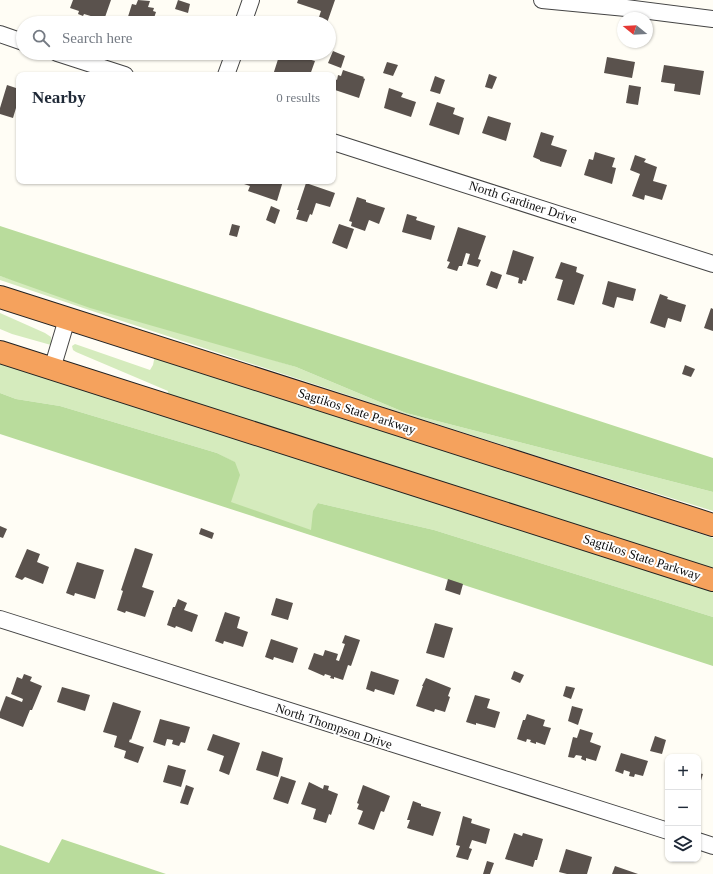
<!DOCTYPE html>
<meta charset="utf-8">
<style>
body{margin:0;font-family:Georgia,serif;background:#f2f2f3;color:#1f2937}
.controls{position:absolute;right:12px;bottom:12px;display:grid;overflow:hidden;border-radius:8px;box-shadow:0 1px 3px #0004}
.controls button{width:36px;height:36px;display:grid;place-items:center;padding:0;border:0;border-bottom:1px solid #e0e1e3;background:#fff;color:#1f2937;font:20px sans-serif}
.compass{position:absolute;left:617px;top:12px;width:36px;height:36px;border-radius:50%;background:#fff;box-shadow:0 1px 3px #0004;rotate:288deg}
.list{margin:0;padding:0;list-style:none}
h2{display:flex;justify-content:space-between;align-items:center;height:52px;margin:0;padding:0 16px;font-size:17px}
h2 small{font-size:13px;font-weight:400;color:#747a83}
.icon{flex:none;width:22px;height:22px;fill:none;stroke:currentColor;stroke-width:2;stroke-linecap:round;stroke-linejoin:round}
.map{position:relative;flex:none;width:713px;height:874px;overflow:hidden}
.search{position:absolute;background:#fff;box-shadow:0 1px 3px #0004;left:16px;top:16px;width:320px;height:44px;display:flex;align-items:center;gap:10px;box-sizing:border-box;padding:0 14px;border-radius:22px;color:#747a83;font-size:15px}
.panel{position:absolute;background:#fff;box-shadow:0 1px 3px #0004;left:16px;top:72px;width:320px;height:112px;border-radius:8px}
.map>svg:first-child{display:block}
.green{fill:#d5ebbd}
.forest{fill:#b9dc9c}
.building{fill:#5a524d}
.lines{fill:none;stroke-linecap:round;stroke-linejoin:round}
.minor-casing{stroke:#444;stroke-width:18}
.highway-casing{stroke:#222;stroke-width:24}
.minor{stroke:#fff;stroke-width:16}
.highway{stroke:#f5a25d;stroke-width:22}
.labels{text-anchor:middle;dominant-baseline:central;stroke-width:4;stroke-linejoin:round;paint-order:stroke}
.street-label{font-size:13px;fill:#111;stroke:#fff}
</style>
<div class="map">
<svg width="713" height="874" viewBox="0 0 713 874">
<rect width="100%" height="100%" fill="#fffdf5"/>
<path class="green" d="M0,276L296,367L406,413L713,492V511C474,437 237,360 0,280Z
M0,313L45,333L51,337V345L12,334L0,329Z
M75,344L150,370L153,365L155,355L713,538V569L167,396L168,391L76,352L73,350L72,346Z
M0,362L174,419L713,591V617L434,530L318,503L312,535L230,508L234,462L217,453L60,406L16,399L0,393Z"/>
<path class="forest" d="M0,226L713,458V492L406,413L296,367L90,308L0,276Z
M0,393L16,399L60,406L217,453L235,462L240,475L231,502L311,530L313,511L318,503L434,530L713,617V666L0,434Z
M62,839L166,874H0V845L49,863Z"/>
<path class="building" d="M73,0H111L104,20L84,14L83,16L78,14L79,11L70,8Z
M138,0L150,1L148,7L154,8L153,11L156,12L154,18L158,19L156,23H126L132,4L136,5Z
M178,0L190,4L188,13L175,9Z
M298,0H335L327,23H317L321,11L297,3Z
M174,18L181,20V19L194,23H172Z
M333,51L345,56L341,68L328,63Z
M280,53L300,60L301,57L315,61L310,75H273Z
M607,57L635,62L632,78L604,73Z
M387,62L398,65L393,76L383,73Z
M664,65L704,71L700,95L674,91L675,84L661,82Z
M343,70L364,77L363,78L365,79L359,98L335,90L336,85L334,82L335,79L337,80L338,75L341,76Z
M489,74L497,77L492,89L485,87Z
M435,76L445,80L440,94L430,91Z
M7,85L19,89V109L16,108L13,118L0,114V108Z
M629,85L641,87L638,105L626,103Z
M389,88L403,93L401,97L416,102L411,117L384,108Z
M437,102L455,108L453,114L464,118L459,135L429,125Z
M488,116L511,123L506,141L482,133Z
M541,132L554,136L551,145L567,150L561,167L540,161V160L533,157Z
M595,152L615,158L612,167L616,168L612,184L584,175L589,159L593,160Z
M635,155L646,159L644,162L657,167L653,181L667,185L662,200L645,195L644,200L632,196L640,174L630,170Z
M242,181H283L277,201L248,191L250,186L241,183Z
M306,183L335,193L330,207L316,203L312,215L310,214L307,222L296,219L299,210H297Z
M357,197L366,200V202L385,208L379,224L369,220L365,231L351,226L352,222L349,221Z
M271,206L280,210L275,224L266,220Z
M407,214L417,217L416,220L435,226L431,240L402,232Z
M232,224L240,226L237,237L229,235Z
M339,224L354,229L347,249L332,243Z
M458,227L486,236L478,259L481,260L478,267L467,264L470,254L466,253L462,266H459L457,271L447,268L450,262L447,261Z
M513,250L534,257L526,281L523,280L522,284L518,283L519,278L506,274Z
M561,262L577,267L576,272L584,275L574,305L557,300L563,280L555,278Z
M491,271L502,275L497,289L486,285Z
M608,281L636,289L633,301L617,297L614,308L602,304Z
M660,294L668,297L667,299L686,305L681,322L668,318L665,328L650,323Z
M711,308L713,309V331L704,328Z
M685,365L695,369L691,377L682,374Z
M0,526L7,529L3,538L0,537Z
M201,528L214,533L212,539L199,534Z
M135,548L153,554L142,587L154,591L145,617L126,611L125,613L117,610L123,591L121,590Z
M27,549L40,554L37,562L49,567L43,584L25,577L22,580L15,577Z
M77,562L104,570L95,599L75,593L74,596L66,593Z
M448,579L463,584L460,595L445,590Z
M276,598L293,603L288,620L271,615Z
M178,599L187,603L184,610L198,615L192,632L176,626L175,628L167,625L173,607H175Z
M225,612L240,617L237,628L248,632L243,647L224,641L223,644L215,641Z
M435,623L453,628L444,658L426,653Z
M345,635L360,640L351,666L348,665L343,680L334,677V679L330,678L331,676L325,674L324,676L308,669L314,653L323,656L325,650L338,654L336,660L339,661L345,644L342,643Z
M271,639L298,648L293,663L274,657L273,660L265,657Z
M371,671L399,680L394,695L375,689L374,692L366,689Z
M514,671L524,675L520,683L511,679Z
M24,674L32,677L30,681L42,686L32,710H30L23,727L0,718V712L6,696L22,702L23,699L11,694L17,677L22,679Z
M426,678L451,688L448,696L450,697L445,712L435,709L434,712L416,706L423,686H422Z
M566,686L575,688L571,699L563,696Z
M62,687L90,695L85,711L57,702Z
M475,695L490,699L487,708L500,712L495,728L476,723V725L466,722Z
M113,702L141,711L131,740L130,739L129,742L144,747L138,763L124,758L126,751L114,747L117,736L103,732Z
M572,706L583,709L578,725L568,721Z
M527,714L545,720L543,726L551,728L545,745L536,742V744L530,742L531,740L527,739L526,742L517,739L523,720H525Z
M160,719L190,727L185,743L181,742L179,746L172,744L173,740L167,739L165,746L153,742Z
M580,729L593,733L590,742L601,746L596,761L586,758V761L581,759L582,756L576,755L574,758L568,757L573,737L577,738Z
M213,734L240,743L229,775L219,771L224,756L207,750Z
M655,736L666,740L662,754L650,751Z
M262,751L283,758L278,777L256,770Z
M621,753L648,761L643,776L635,774L634,777L629,776L630,772L624,770L623,774L615,771Z
M168,765L186,770L181,787L163,782Z
M698,773L703,774L698,790Z
M281,776L296,781L288,804L273,799Z
M309,782L323,789L324,785L329,786L328,790L338,794L331,815L329,814L326,823L313,819L316,809L301,804Z
M186,785L194,788L188,805L180,803Z
M363,785L390,796L384,812L381,811L374,830L358,824L363,811L357,809L359,804L357,803Z
M413,801L421,804V806L441,812L433,836L407,828L410,820H407Z
M463,816L472,819L471,823L490,829L486,844L472,840L469,848L472,849L468,860L456,857L460,846L456,845Z
M514,833L522,836L523,833L543,839L537,860H535L533,867L505,859Z
M566,849L592,857L587,874H567L559,872Z
M487,861L494,863L490,874H483Z
M615,866L638,874H612Z"/>
<g class="lines">
<defs>
<path id="minor" d="M542,0L626,8L713,19
M243,23L251,0
M0,34L23,42
M57,53L125,75
M226,75L234,53
M333,142L713,264
M52,369L67,319
M0,619L668,831
M698,841L713,846"/>
<path id="highway" d="M0,297L713,525
M0,352L713,580"/>
</defs>
<use href="#minor" class="minor-casing"/>
<use href="#highway" class="highway-casing"/>
<use href="#minor" class="minor"/>
<use href="#highway" class="highway"/>
</g>
<g class="labels">
<g class="street-label">
<text transform="translate(523 202) rotate(18)">North Gardiner Drive</text>
<text transform="translate(357 411) rotate(18)">Sagtikos State Parkway</text>
<text transform="translate(642 557) rotate(18)">Sagtikos State Parkway</text>
<text transform="translate(334 726) rotate(18)">North Thompson Drive</text>
</g>
</g>
</svg>
<div class="controls">
<button>+</button>
<button>−</button>
<button><svg class="icon" aria-label="layers" viewBox="0 0 24 24"><path d="M12 4l9 5-9 5-9-5zM3 14l9 5 9-5"/></svg></button>
</div>
<svg class="compass" viewBox="-18 -18 36 36"><path d="M0-13l5 13h-10z" fill="#e53935"/><path d="M0 13l5-13h-10z" fill="#747a83"/></svg>
<div class="search"><svg class="icon" aria-label="search" viewBox="0 0 24 24"><circle cx="10" cy="10" r="6"/><path d="M15 15l6 6"/></svg>Search here</div>
<section class="panel">
<h2>Nearby<small>0 results</small></h2>
<ul class="list">
</ul>
</section>
</div>
